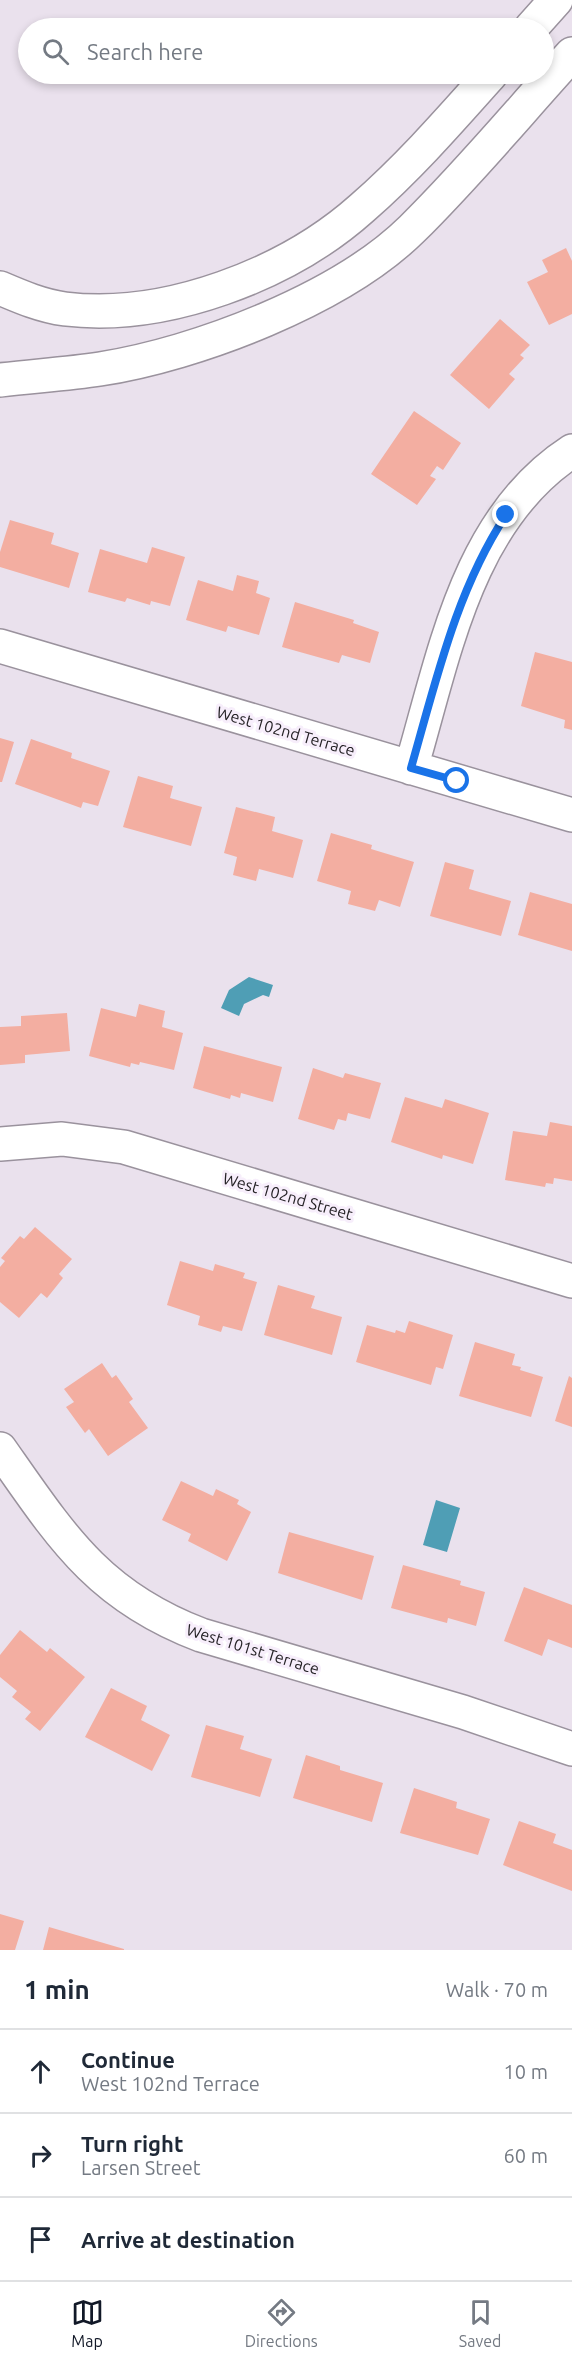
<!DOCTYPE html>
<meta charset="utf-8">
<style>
body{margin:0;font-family:Ubuntu,sans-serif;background:#f6f6f7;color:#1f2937}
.stop{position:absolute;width:18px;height:18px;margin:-14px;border:4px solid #1a73e8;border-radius:50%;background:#fff}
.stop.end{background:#1a73e8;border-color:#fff;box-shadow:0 2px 6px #0008}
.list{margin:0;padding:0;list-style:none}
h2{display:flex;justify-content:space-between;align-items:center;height:78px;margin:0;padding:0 24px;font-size:26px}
h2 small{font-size:20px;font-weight:400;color:#747a83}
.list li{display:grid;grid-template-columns:39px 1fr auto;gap:18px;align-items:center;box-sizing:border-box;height:84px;padding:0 24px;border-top:2px solid #e0e1e3}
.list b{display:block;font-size:22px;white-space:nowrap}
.list p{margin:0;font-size:20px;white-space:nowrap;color:#747a83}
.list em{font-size:20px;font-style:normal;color:#747a83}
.icon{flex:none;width:33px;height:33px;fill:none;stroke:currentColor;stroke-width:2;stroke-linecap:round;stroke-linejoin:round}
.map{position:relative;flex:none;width:572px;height:1950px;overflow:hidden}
.search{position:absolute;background:#fff;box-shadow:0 3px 9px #0003;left:18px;right:18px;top:18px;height:66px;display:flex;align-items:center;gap:15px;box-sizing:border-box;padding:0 21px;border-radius:33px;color:#747a83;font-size:22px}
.sheet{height:330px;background:#fff}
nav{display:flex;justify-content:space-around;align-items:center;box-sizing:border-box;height:84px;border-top:2px solid #e0e1e3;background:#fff;font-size:16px;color:#747a83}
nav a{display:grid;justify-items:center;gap:3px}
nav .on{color:#111827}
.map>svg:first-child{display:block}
.water{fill:#4f9eb5}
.building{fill:#f3aea1}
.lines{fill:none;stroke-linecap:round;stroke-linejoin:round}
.minor-casing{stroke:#9a929d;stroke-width:36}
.highway-casing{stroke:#9a929d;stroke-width:36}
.minor{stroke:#fff;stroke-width:33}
.highway{stroke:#fff;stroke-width:33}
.route{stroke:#1a73e8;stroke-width:8}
.labels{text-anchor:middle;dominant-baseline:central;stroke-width:6;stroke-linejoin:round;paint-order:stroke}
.street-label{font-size:16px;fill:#252226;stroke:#f7eefb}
</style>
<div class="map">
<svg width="572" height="1950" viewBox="0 0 572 1950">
<rect width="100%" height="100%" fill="#eae1ed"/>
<path class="water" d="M249,977L273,985L269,997L263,995L244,1004L239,1016L221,1008L229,990Z
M436,1500L460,1508L447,1552L423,1545Z"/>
<path class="building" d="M566,248L572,261V314L549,325L527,282L548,272L542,260Z
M500,319L530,345L520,355L524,358L509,374L515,379L489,409L450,375Z
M414,411L461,443L443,470L437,466L430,476L436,479L417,505L371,474Z
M10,520L54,533L51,544L79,553L69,588L0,567V552Z
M152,547L185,557L170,606L151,601L150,605L127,598L125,602L88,592L100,549L147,563Z
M237,575L259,581L256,593L270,598L259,635L228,626L226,632L186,620L198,580L233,591Z
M295,602L354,620L353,623L379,632L370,663L342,655L339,663L282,647Z
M535,652L572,662V730L564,728L565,720L521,706Z
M0,738L14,742L2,782H0Z
M31,739L72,753L71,758L110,771L98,806L83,802L81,808L15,784Z
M138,776L173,786L170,798L202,807L191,846L123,827Z
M236,807L275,817L272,831L303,840L293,878L259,869L256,881L233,875L237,857L224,853Z
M331,833L372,845L371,849L414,862L400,907L379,900L375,911L348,904L351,891L317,881Z
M445,862L474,870L469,889L511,901L501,936L430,916Z
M530,892L572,904V951L518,935Z
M139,1004L165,1011L162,1027L183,1033L174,1070L140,1062L139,1065L131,1063L130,1067L89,1056L101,1008L136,1017Z
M67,1013L70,1051L25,1055V1063L0,1065V1027L21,1026V1016Z
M204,1046L282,1067L273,1102L241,1093L240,1098L231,1095L230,1099L193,1088Z
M313,1068L343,1078L345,1073L381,1083L370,1119L348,1113L346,1121L338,1119L334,1130L298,1119Z
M405,1097L442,1108L445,1099L489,1113L473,1164L443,1155L442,1159L391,1142Z
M550,1122L572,1126V1181L554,1178L553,1184L546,1183L545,1187L505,1180L513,1131L547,1136Z
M35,1227L72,1259L59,1274L63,1278L47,1298L41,1293L19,1318L0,1302V1267L5,1261L1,1258L20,1236L24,1239Z
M180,1261L213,1271L215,1264L245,1273L243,1278L257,1282L242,1331L223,1326L221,1332L198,1325L200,1316L167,1305Z
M278,1285L315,1296L311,1308L342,1317L332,1355L264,1335Z
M409,1321L453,1335L443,1369L436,1367L431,1385L356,1362L367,1325L395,1333L396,1330L405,1333Z
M475,1342L515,1354L512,1365L521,1367L520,1370L543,1377L531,1417L459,1396Z
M102,1363L112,1378L116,1375L133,1399L129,1402L148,1428L108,1456L89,1429L85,1433L66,1407L74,1402L64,1389Z
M569,1376L572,1378V1427L555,1421Z
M181,1481L213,1496L216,1489L239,1500L237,1504L251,1512L227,1561L188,1541L191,1534L162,1520Z
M289,1532L374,1556L362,1600L278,1573Z
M403,1565L461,1581L460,1585L485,1592L476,1626L448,1618L447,1623L391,1608Z
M524,1587L572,1605V1648L548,1639L542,1656L504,1641Z
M20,1630L47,1652L50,1648L85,1677L40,1731L25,1719L31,1712L12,1697L17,1691L0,1677V1655Z
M111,1688L147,1706L141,1720L170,1735L152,1771L85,1737Z
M206,1725L244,1736L240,1749L272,1759L260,1797L191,1777Z
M306,1755L340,1766V1770L383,1783L372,1822L293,1798Z
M414,1788L457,1802L456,1808L490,1819L478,1855L400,1833Z
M519,1821L556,1834L553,1843L572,1850V1891L503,1865Z
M0,1914L24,1921L15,1950H0Z
M49,1927L124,1949V1950H43Z"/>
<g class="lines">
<defs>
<path id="minor" d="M0,646L572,815
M411,768C444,656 467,519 572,451
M0,1144L62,1139L124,1147L572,1281
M0,1449C61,1536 98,1596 201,1635L463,1712L572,1749"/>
<path id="highway" d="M531,28L556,0
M0,288C21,297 42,306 65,309C165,321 287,275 362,208C409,167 450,120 491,74
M0,380C33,376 67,374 100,369C197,354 341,299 412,229C468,174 519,112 572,54"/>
</defs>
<use href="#minor" class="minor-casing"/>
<use href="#highway" class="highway-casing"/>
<use href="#minor" class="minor"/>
<use href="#highway" class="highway"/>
</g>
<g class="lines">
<path class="route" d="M457,781L411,768C436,681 456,591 506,515"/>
</g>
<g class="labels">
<g class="street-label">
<text transform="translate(286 731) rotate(16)">West 102nd Terrace</text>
<text transform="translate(288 1196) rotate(16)">West 102nd Street</text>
<text transform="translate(253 1649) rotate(17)">West 101st Terrace</text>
</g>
</g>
</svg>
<div class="stop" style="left:457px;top:781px"></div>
<div class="stop end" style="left:506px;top:515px"></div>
<div class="search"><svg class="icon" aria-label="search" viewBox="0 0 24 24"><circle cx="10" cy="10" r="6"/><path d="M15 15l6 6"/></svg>Search here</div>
</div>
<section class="sheet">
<h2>1 min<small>Walk · 70 m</small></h2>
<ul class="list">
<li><svg class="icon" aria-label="ahead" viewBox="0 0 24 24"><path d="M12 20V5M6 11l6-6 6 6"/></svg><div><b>Continue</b><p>West 102nd Terrace</p></div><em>10 m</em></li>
<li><svg class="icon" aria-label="right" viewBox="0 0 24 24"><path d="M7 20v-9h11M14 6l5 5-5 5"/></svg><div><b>Turn right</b><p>Larsen Street</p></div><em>60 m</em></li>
<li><svg class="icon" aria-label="arrive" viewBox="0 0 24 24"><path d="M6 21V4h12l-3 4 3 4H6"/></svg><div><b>Arrive at destination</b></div></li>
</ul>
</section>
<nav>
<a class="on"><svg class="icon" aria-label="map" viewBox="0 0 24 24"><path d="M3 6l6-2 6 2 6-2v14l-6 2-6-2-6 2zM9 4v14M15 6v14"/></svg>Map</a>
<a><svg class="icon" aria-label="directions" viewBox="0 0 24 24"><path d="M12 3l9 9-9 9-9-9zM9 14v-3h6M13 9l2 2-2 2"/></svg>Directions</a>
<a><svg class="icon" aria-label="saved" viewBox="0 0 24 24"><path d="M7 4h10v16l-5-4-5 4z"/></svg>Saved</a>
</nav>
